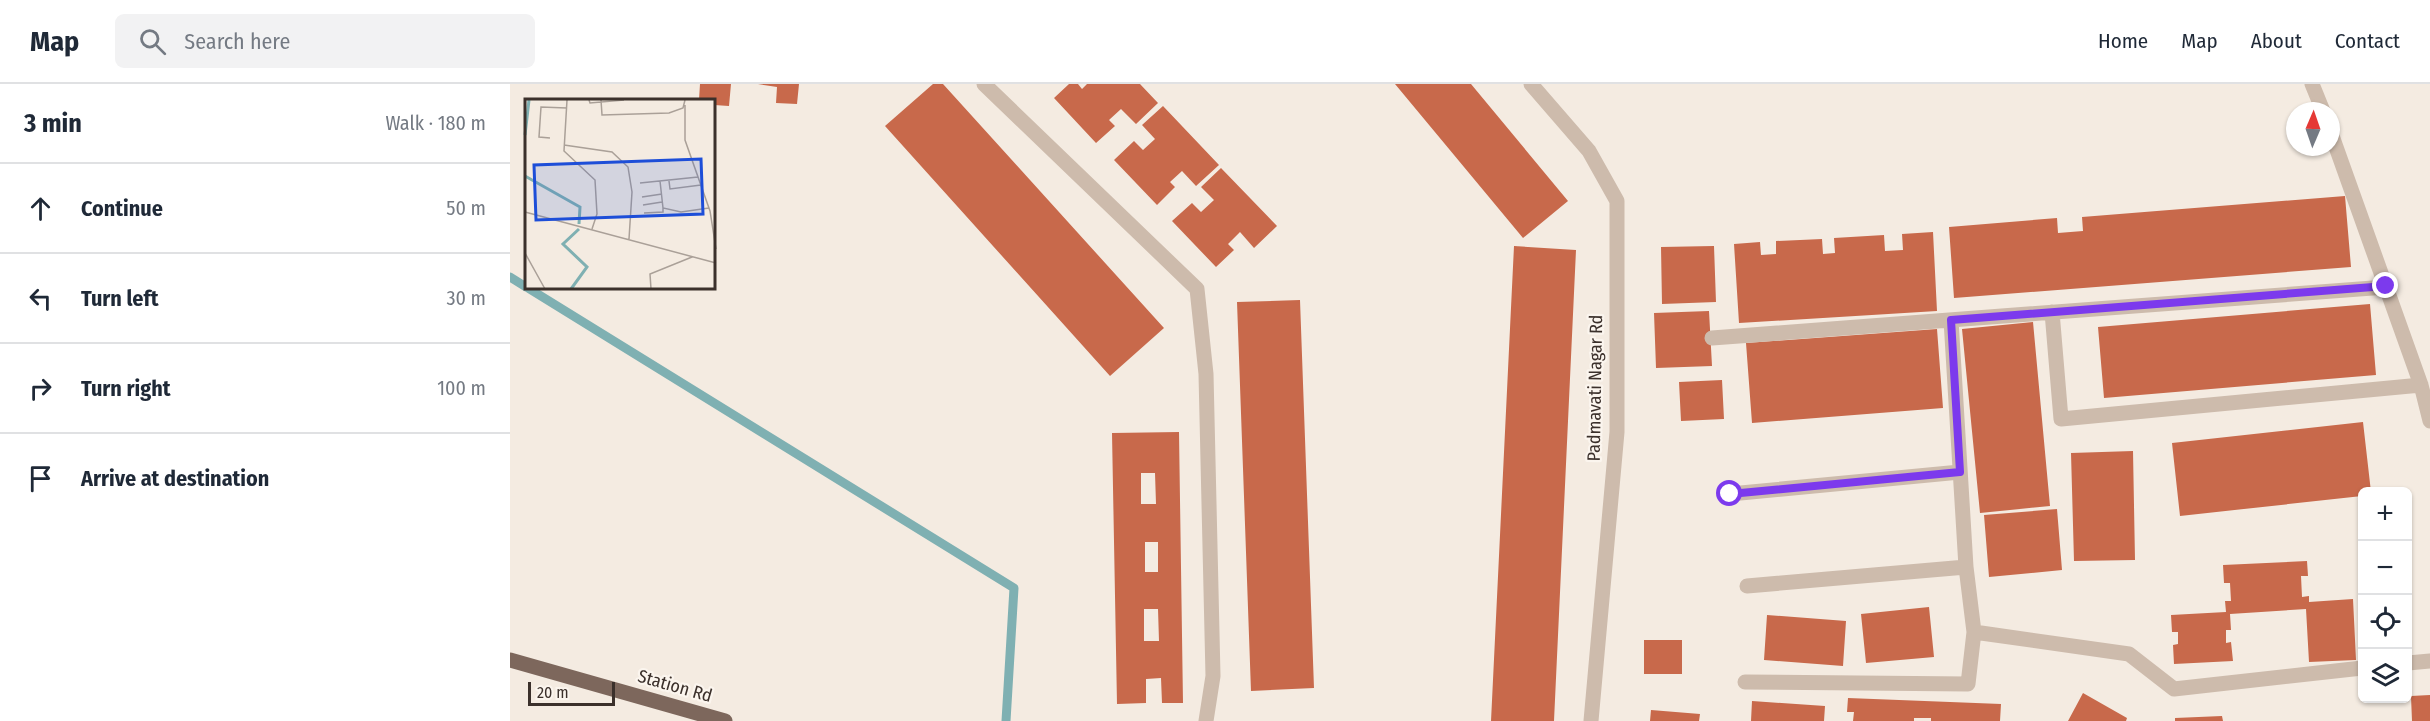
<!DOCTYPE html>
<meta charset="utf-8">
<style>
body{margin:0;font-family:"Fira Sans Condensed",sans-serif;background:#f2f2f3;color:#1f2937}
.controls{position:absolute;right:18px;bottom:18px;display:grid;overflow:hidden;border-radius:9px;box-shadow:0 2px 4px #0004}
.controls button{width:54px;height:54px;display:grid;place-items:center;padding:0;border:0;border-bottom:2px solid #e0e1e3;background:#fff;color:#1f2937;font:30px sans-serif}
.compass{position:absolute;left:1776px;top:18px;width:54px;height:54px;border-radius:50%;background:#fff;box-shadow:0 2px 4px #0004;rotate:2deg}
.scale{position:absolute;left:18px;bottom:15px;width:87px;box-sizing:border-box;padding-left:6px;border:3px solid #3b302b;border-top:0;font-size:16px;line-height:21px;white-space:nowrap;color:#3b302b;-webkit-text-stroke:4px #fbf5ee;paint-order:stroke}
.stop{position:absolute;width:18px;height:18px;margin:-14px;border:4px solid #7c3aed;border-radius:50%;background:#fff}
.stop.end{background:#7c3aed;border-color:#fff;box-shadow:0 2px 6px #0008}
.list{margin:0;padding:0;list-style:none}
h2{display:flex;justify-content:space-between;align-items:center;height:78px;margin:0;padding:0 24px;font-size:26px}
h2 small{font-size:20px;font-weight:400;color:#747a83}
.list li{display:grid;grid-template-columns:39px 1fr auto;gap:18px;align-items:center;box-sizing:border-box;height:90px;padding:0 24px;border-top:2px solid #e0e1e3}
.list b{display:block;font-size:22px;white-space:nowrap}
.list em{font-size:20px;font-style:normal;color:#747a83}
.icon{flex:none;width:33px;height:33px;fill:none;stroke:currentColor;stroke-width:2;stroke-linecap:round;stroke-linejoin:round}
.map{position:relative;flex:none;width:1920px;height:637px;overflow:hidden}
header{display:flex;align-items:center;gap:36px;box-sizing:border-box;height:84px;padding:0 30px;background:#fff;border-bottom:2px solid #e0e1e3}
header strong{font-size:28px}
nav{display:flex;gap:33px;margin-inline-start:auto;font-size:21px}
.search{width:420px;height:54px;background:#f2f2f3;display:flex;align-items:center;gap:15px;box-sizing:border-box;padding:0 21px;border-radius:9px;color:#747a83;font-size:22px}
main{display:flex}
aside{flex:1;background:#fff}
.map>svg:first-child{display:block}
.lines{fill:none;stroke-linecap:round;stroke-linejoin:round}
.stream{stroke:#7fb0b2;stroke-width:9}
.building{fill:#c8694b;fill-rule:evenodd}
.minor{stroke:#cdbbac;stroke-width:15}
.major{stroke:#7d675c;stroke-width:15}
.route{stroke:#7c3aed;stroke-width:8}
.labels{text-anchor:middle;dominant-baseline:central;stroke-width:4.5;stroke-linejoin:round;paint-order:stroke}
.street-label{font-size:18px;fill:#3b302b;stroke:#fbf5ee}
.inset-river{fill:none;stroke:#7fb0b2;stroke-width:3}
.inset-road{fill:none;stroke:#aaa098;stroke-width:1.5}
.view{fill:#1d4ed8;fill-opacity:0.15;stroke:#1d4ed8;stroke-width:3}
.inset-edge{fill:none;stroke:#3b302b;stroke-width:3}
</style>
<header>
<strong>Map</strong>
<div class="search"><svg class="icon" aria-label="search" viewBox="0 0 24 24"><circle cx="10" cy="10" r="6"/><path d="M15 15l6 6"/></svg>Search here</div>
<nav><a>Home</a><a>Map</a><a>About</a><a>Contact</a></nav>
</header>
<main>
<aside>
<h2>3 min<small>Walk · 180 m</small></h2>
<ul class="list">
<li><svg class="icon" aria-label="ahead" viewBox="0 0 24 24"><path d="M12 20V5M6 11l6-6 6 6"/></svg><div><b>Continue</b></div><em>50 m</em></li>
<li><svg class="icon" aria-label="left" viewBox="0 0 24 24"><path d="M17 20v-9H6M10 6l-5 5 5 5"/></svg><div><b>Turn left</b></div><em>30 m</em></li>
<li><svg class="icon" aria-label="right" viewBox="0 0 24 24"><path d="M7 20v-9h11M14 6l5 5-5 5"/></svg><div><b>Turn right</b></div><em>100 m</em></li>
<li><svg class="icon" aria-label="arrive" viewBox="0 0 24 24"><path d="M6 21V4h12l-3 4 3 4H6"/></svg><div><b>Arrive at destination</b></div></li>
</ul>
</aside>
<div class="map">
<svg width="1920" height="637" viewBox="0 0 1920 637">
<rect width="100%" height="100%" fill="#f4ebe1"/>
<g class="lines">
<path class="stream" d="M0,193L16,203
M18,204L504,504L496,637"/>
</g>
<path class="building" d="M190,0H221L219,22L204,21V16H189Z
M248,0H289L287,20L266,19L267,3Z
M423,0H433L654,244L600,292L375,42Z
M559,0H568L572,5L577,0H630L648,19L626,40L611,25L599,36L605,42L586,59L544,14Z
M885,0H961L1058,117L1013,154Z
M653,22L709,81L686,102L672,87L660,98L665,103L647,121L604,76L624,57L633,66L645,55L632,41Z
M711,84L767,142L744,164L730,148L718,160L724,166L706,183L662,137L682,119L691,128L704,116L691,103Z
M1835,112L1841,183L1444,214L1439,143L1547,134L1548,149L1573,147L1572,133Z
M1423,148L1427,227L1229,239L1224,160L1250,158L1251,171L1266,170V157L1312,155L1313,170L1325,169L1324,154L1374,151L1375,167L1393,166L1392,150Z
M1004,162L1066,166L1044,637H981Z
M1204,162L1206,218L1152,220L1151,163Z
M790,216L804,604L741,607L727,218Z
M1860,220L1866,291L1594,314L1588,243Z
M1199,227L1202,282L1146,284L1144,229Z
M1523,238L1540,422L1470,429L1452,245Z
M1427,245L1433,324L1242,339L1236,259Z
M1212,296L1214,335L1171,337L1169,298Z
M1853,338L1861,408H1852V412L1670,432L1662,359Z
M669,348L673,619H652L651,594L636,595V619L607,620L602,349ZM631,389H645L646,420H631ZM635,458H648V488H635ZM634,525H648L649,557H634Z
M1623,367L1625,476L1564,477L1561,369Z
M1547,425L1552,486L1479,493L1474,431Z
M1797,477L1798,492H1791L1792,513L1799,512V518L1843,515L1846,576L1799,578L1796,525L1720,530L1721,546H1716V559L1721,558L1723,577L1664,580L1663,561L1668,560V548H1662L1661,531L1716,528L1715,517H1721L1720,499H1714L1713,481Z
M1419,523L1424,573L1356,579L1351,530Z
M1257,531L1336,537L1333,582L1254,576Z
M1134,556H1172V590H1134Z
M1573,609L1617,634L1616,637H1558Z
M1920,611V637H1902L1901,612Z
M1338,614L1491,620L1490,637H1421V634H1404V637H1343L1344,628H1337Z
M1242,617L1315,622L1314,637H1241Z
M1141,626L1190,630L1189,637H1140Z
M1712,632L1713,637H1665V634Z"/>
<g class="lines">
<path class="minor" d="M474,0L687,205L696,290L703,592L696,637
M1021,0L1079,67L1107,117V348L1081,637
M1802,0L1813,27
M1821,49L1911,301L1920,337
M1542,228L1551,335L1911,301
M1441,236L1456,483L1464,548L1619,570L1664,605L1852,584
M1202,254L1876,203
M1220,410L1450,388
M1237,502L1456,483
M1898,579L1920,577
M1235,598L1458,600L1464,548"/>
<path class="major" d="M0,576L215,637"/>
</g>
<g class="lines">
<path class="route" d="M1220,410L1450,388L1441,236L1876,202"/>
</g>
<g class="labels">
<g class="street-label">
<text transform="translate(1085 304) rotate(-89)">Padmavati Nagar Rd</text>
<text transform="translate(165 602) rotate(16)">Station Rd</text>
</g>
</g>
<g transform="translate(15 15)">
<rect width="190" height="190" fill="#f4ebe1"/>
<path class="inset-river" d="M0,36L4,1M0,77L55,108L54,125M46,190L62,168L38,145L54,130"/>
<path class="inset-road" d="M42,1L39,52L70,81L72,115L67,130M64,1L65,4L99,1M76,1L77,16L144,14L158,9L160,1M160,6V41L185,112L191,150M25,39L14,38L16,8L42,9M39,46L87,53L103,68L107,93L104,140M135,82L138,109L156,113L184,109M144,82L145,90L176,86M115,84L173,78M117,98L137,95M118,106L137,103M0,113L191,164M119,114L138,113V109M0,154L20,190M126,190L125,175L167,158"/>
<path class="view" d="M176,60L178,115L11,121L9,66Z"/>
<rect width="190" height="190" class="inset-edge"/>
</g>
</svg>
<div class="controls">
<button>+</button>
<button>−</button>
<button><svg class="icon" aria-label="locate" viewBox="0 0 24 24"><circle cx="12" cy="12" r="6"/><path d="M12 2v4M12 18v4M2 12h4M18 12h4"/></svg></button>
<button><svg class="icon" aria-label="layers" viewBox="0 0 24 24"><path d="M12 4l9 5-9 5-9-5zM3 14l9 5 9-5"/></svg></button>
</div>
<svg class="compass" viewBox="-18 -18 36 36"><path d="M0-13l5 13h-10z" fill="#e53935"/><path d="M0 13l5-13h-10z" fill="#747a83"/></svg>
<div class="scale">20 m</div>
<div class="stop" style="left:1220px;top:410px"></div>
<div class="stop end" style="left:1876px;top:202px"></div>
</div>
</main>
